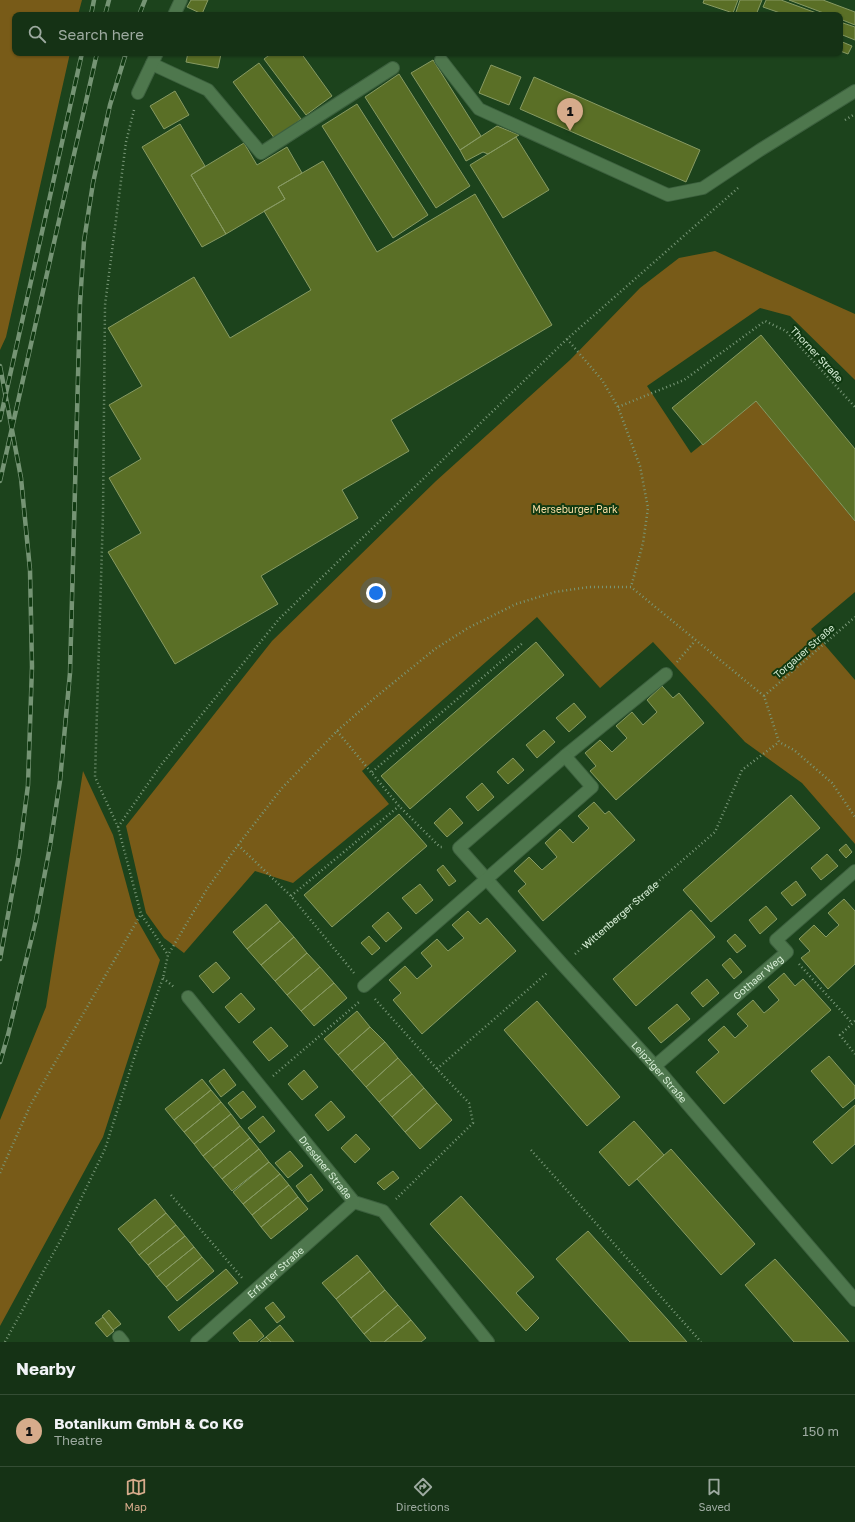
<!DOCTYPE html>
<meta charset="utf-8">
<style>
body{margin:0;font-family:"Golos Text",sans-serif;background:#1e3a1e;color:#f1f3f6}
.you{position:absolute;left:376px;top:593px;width:14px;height:14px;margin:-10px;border:3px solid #fff;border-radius:50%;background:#1a73e8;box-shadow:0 0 0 6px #1a73e833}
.badge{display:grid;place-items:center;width:26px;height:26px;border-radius:50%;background:#d6ab8b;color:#111;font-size:13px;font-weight:700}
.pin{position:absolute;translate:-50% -33px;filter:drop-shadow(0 1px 2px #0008)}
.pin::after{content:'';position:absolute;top:21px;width:14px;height:12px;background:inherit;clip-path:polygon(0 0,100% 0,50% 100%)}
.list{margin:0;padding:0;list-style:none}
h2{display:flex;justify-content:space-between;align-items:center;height:52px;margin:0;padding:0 16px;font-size:17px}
h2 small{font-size:13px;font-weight:400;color:#9daaa0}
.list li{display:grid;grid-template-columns:26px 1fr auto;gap:12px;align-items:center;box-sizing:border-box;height:72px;padding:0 16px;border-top:1px solid #344d34}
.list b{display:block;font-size:15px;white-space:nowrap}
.list p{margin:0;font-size:13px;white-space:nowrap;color:#9daaa0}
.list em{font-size:13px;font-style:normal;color:#9daaa0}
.icon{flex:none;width:22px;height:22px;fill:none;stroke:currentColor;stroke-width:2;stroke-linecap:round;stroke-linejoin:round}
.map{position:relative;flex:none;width:855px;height:1342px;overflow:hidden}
.search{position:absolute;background:#153215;box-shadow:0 1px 3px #0004;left:12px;right:12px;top:12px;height:44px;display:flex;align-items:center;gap:10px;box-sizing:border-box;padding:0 14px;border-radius:8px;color:#9daaa0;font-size:15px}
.sheet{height:124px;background:#153215}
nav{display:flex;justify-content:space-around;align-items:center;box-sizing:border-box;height:56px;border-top:1px solid #344d34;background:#153215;font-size:11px;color:#9daaa0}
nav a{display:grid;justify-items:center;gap:2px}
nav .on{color:#d6ab8b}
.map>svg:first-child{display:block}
.green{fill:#785b18}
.building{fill:#5a6f26;stroke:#879a63}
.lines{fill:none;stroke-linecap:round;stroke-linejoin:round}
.minor-casing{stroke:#3c603e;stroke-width:14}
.path{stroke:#799878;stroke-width:2.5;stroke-dasharray:1 3;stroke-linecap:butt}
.minor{stroke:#4e774d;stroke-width:12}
.rail-casing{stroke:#759474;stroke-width:4.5}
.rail{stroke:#103911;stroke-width:3;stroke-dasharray:9;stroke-linecap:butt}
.labels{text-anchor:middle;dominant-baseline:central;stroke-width:4;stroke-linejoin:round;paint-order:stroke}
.street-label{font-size:10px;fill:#d8efd7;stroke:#103911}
.park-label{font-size:10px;fill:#f9dca4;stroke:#103911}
</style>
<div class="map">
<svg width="855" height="1342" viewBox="0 0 855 1342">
<rect width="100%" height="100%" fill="#1c431c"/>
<path class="green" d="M0,0H82L78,15H15V53H70L6,337L0,350Z
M715,251L855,314V380L790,316L760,308L647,386L691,453L756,401L855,521V592L811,629L855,680V844L802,783L745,742L653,642L600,688L537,617L362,771L389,804L293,883L255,871L184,953L164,938L146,913L126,826L272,641L436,481L570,360L640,288L679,258Z
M83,771L113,835L135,916L160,960L103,1137L0,1326V1120L46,1007Z"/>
<path class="building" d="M191,0H208L202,14L187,7Z
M704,0H738L733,13L703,3Z
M740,0H762L756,15H735Z
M766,0H781L822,15H786L763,7Z
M789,0H823L855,12V25L840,19V15H829Z
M840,22L855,27V40L840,34Z
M840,41L852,46L848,54L840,51Z
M188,53H226V55L221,54L218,68L186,62Z
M272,53H301L332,96L306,115L264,59Z
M433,60L481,136L460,150L411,73Z
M259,63L301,119L275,139L233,82Z
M491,65L521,77L509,105L479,93Z
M399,74L470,186L436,208L365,97Z
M534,77L700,150L686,182L520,109Z
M175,91L189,115L164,129L150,106Z
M357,104L428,215L393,238L322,126Z
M180,124L205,166L191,175L226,234L202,247L142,147Z
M497,126L519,135L488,154L483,152L466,161L460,150Z
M516,137L549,190L503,218L470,165Z
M244,143L257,165L287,147L302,173L278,187L285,199L226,234L191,175Z
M323,161L377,252L475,194L552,325L391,420L409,451L342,490L358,518L261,576L278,604L175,664L108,552L141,533L109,478L141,459L109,405L142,386L108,328L194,277L230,338L311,290L264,211L285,199L278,187Z
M761,335L855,449V521L756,401L703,445L672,408Z
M536,642L564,675L410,809L381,776Z
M662,686L673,698L679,693L704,723L616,800L590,771L596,766L585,753L600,740L612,752L627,738L616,726L632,712L643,725L657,712L647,700Z
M574,703L586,717L569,732L556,718Z
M544,730L555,742L537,758L526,745Z
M513,758L524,770L508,784L497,772Z
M482,783L494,797L478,811L466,797Z
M791,795L820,828L711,922L683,890Z
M594,802L605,814L609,811L635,840L543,921L518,891L526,884L514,871L529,857L542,870L557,857L545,843L560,829L573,843L589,828L578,816Z
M450,808L463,823L447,837L434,823Z
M399,814L427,846L332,927L304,895Z
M846,844L852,852L846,858L839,850Z
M827,854L838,866L821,880L811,868Z
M443,865L456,881L449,886L437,870Z
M796,881L806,895L792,906L781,893Z
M420,884L433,900L416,914L402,898Z
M844,899L855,911V964L828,989L801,958L810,951L799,939L814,925L826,937L830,933L839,925L828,913Z
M266,904L280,921L247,949L233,932Z
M766,906L777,919L760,934L749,920Z
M691,910L715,937L636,1006L613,979Z
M468,911L480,924L487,918L516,951L422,1034L393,1000L401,993L389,980L405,966L417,979L432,966L421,953L437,939L448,951L464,938L452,925Z
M388,912L402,928L386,942L372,926Z
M280,921L294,937L261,965L247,949Z
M735,934L746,946L737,953L727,941Z
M369,936L380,948L372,955L361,943Z
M294,937L307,953L275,981L261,965Z
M307,953L320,967L287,995L275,981Z
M730,958L742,972L734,979L722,965Z
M216,962L230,978L213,993L199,976Z
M320,967L334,983L301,1011L287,995Z
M784,973L795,986L803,979L831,1010L724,1104L696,1072L719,1052L708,1040L724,1026L735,1038L748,1026L737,1014L753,1000L764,1013L769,1009L779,1000L768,987Z
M707,979L719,993L703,1007L691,993Z
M334,983L347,998L314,1026L301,1011Z
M241,993L255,1009L239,1023L225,1007Z
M537,1001L620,1097L587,1126L504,1030Z
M677,1004L690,1019L661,1043L648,1028Z
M357,1011L370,1027L338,1055L324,1039Z
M271,1027L288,1046L269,1061L253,1042Z
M370,1027L385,1042L352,1071L338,1055Z
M385,1042L398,1058L366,1087L352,1071Z
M829,1056L855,1086V1098L843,1108L811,1071Z
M398,1058L412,1074L379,1102L366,1087Z
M224,1069L236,1085L221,1097L209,1081Z
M304,1070L318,1087L302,1100L288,1084Z
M412,1074L424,1088L392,1117L379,1102Z
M202,1079L211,1090L174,1120L165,1109Z
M424,1088L437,1103L405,1132L392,1117Z
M211,1090L221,1102L184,1132L174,1120Z
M243,1091L256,1107L241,1119L228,1103Z
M331,1101L345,1117L328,1131L315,1115Z
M221,1102L231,1114L194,1144L184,1132Z
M437,1103L452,1120L420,1149L405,1132Z
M855,1105V1144L832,1164L813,1142Z
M231,1114L240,1126L203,1156L194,1144Z
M263,1116L275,1131L260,1143L248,1128Z
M634,1121L664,1155L629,1186L599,1152Z
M240,1126L250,1138L213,1168L203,1156Z
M356,1134L370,1149L355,1163L341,1148Z
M250,1138L259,1149L222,1179L213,1168Z
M259,1149L269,1162L232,1191L222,1179Z
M671,1149L755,1244L721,1275L637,1179Z
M290,1151L303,1166L288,1178L275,1163Z
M269,1162L280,1174L243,1204L233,1192Z
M393,1171L399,1178L384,1190L377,1183Z
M280,1174L289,1185L252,1215L243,1204Z
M311,1174L323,1190L308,1202L296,1186Z
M289,1185L298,1197L261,1227L252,1215Z
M461,1196L534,1277L516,1293L539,1318L526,1331L430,1224Z
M298,1197L308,1209L271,1239L261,1227Z
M155,1199L166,1213L130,1243L118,1229Z
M166,1213L176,1225L139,1255L130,1243Z
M176,1225L185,1236L148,1265L139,1255Z
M588,1231L667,1319L687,1342H630L556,1259Z
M185,1236L194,1247L157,1277L148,1265Z
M194,1247L202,1257L166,1287L157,1277Z
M357,1255L370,1271L336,1299L322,1283Z
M202,1257L214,1271L177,1301L166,1287Z
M775,1259L811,1299L849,1342H794L745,1285Z
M226,1269L238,1283L179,1331L168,1317Z
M370,1271L385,1290L351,1318L336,1299Z
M385,1290L398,1305L364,1334L351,1318Z
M273,1302L285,1317L277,1323L265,1308Z
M398,1305L411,1320L384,1342H371L364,1334Z
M109,1310L121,1324L113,1330L102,1316Z
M103,1317L114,1331L107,1337L95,1323Z
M250,1319L264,1336L257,1342H240L233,1333Z
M411,1320L426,1338L421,1342H384Z
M280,1325L294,1342H271L266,1337Z
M266,1337L271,1342H260L261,1341Z"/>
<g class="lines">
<defs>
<g id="minor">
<path d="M174,15L181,0"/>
<path d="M441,60L479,109L668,195L703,188L760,150L855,91"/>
<path d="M152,64L208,90L261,153L393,68"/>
<path d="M138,93L157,53"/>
<path id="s2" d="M666,674L565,756L459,848L562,964L655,1066L855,1300"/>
<path d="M364,986L592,787L565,756"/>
<path id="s3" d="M188,997L354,1202L383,1211L488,1342"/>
<path id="s4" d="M655,1066L787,952L776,940L855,871"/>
<path d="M119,1337L123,1342"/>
<path id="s5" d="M197,1342L354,1202"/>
</g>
</defs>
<use href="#minor" class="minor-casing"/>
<g class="path">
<path d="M134,110L126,142L105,305L103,514L95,777L118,827L141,914L168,955"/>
<path d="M845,120L855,114"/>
<path d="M567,339L602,380L618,407L640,466L648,508L643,543L631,587"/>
<path d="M618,407L684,380L765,321L786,331L855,407"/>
<path d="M677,662L695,641"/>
<path d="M764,696L855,617"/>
<path d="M337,731L399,806L440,847H443"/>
<path d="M372,772L524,642"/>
<path d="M118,827L161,765L279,619L567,339L738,188"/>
<path d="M238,845L291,896L354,973"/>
<path d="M291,896L399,806"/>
<path id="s1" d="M575,954L715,832L742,770L779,742"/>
<path d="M799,964L852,1023"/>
<path d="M163,978L174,987"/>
<path d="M375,999L437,1069L469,1103L473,1123L396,1199"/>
<path d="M855,1021L840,1035L855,1054"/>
<path d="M437,1069L548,972"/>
<path d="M273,1076L359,1002"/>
<path d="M531,1150L701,1342"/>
<path d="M0,1173L31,1104L141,914"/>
<path d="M171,1195L243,1279"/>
<path d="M5,1342L66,1230L105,1149L136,1052L163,978L168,955L207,889L238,845L282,788L337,731L377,696L435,649L468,628L516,604L555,592L589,587H631L764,696L779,742L794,750L832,783L855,817"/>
</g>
<use href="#minor" class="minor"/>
<defs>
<path id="rail" d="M91,15L94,0
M105,15L109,0
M139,15L145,0
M0,366L21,478L30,570L32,667L28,785L19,855L0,959
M0,420L82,53
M0,481L97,53
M0,1062L8,1035L36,920L50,846L60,781L70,673L80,303L84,241L93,183L110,105L126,53"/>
</defs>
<use href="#rail" class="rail-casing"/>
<use href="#rail" class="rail"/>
</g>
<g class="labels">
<g class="street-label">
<text transform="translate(817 354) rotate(47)">Thorner Straße</text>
<text transform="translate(804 651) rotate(-41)">Torgauer Straße</text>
<text stroke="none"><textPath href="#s1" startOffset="60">Wittenberger Straße</textPath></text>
<text stroke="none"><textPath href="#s4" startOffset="136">Gothaer Weg</textPath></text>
<text stroke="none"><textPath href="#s2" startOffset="571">Leipziger Straße</textPath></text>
<text stroke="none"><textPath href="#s3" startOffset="219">Dresdner Straße</textPath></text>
<text stroke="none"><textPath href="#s5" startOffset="105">Erfurter Straße</textPath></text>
</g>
<g class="park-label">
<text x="575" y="509">Merseburger Park</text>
</g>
</g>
</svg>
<div class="you"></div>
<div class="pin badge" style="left:570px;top:131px">1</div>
<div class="search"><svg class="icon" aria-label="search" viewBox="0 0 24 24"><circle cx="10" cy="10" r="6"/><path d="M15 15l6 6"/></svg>Search here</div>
</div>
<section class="sheet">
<h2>Nearby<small></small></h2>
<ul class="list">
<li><span class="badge">1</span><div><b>Botanikum GmbH &amp; Co KG</b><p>Theatre</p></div><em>150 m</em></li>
</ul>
</section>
<nav>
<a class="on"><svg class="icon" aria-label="map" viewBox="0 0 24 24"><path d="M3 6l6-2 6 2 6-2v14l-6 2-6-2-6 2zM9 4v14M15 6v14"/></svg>Map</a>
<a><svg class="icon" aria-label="directions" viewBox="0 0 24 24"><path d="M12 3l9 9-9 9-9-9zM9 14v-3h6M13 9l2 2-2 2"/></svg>Directions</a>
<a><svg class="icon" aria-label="saved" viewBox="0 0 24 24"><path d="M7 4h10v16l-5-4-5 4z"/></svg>Saved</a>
</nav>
